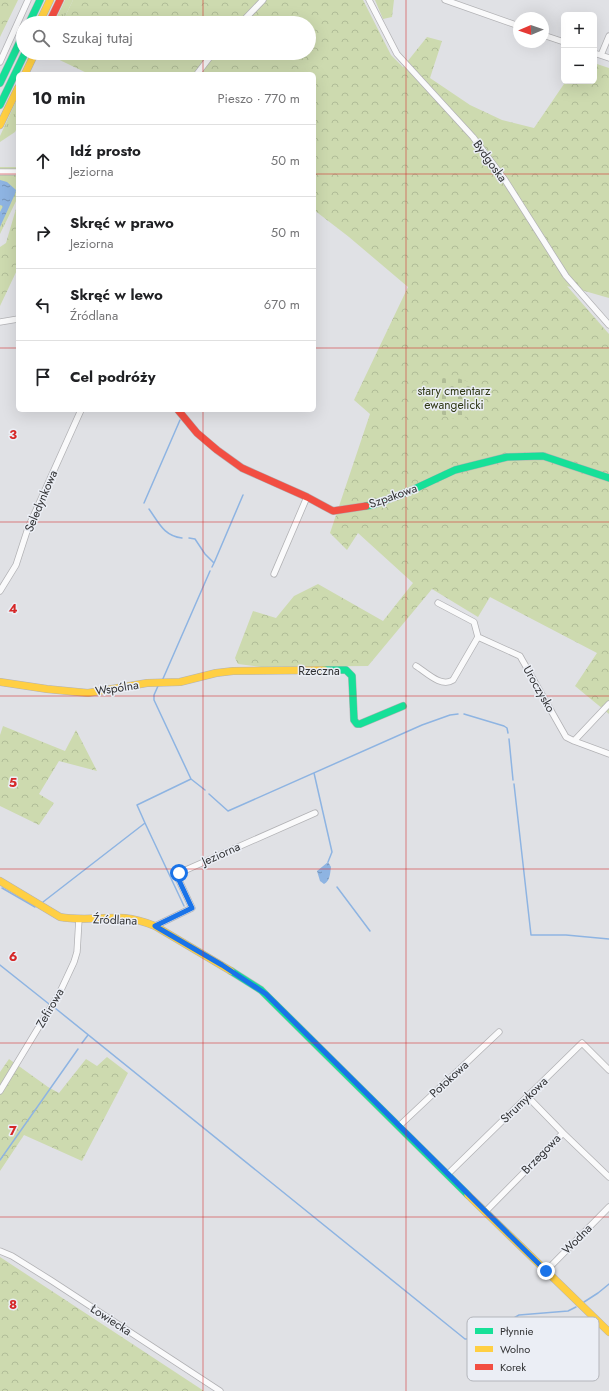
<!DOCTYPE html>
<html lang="pl">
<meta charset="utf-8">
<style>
body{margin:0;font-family:Jost,sans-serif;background:#f6f6f6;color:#202124}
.controls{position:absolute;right:12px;top:12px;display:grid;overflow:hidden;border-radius:6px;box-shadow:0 4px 16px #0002}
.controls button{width:36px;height:36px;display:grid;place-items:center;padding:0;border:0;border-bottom:1px solid #e0e0e0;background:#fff;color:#202124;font:20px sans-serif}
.compass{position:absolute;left:513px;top:12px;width:36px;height:36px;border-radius:50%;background:#fff;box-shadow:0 4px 16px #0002;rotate:268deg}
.stop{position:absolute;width:12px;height:12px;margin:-9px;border:3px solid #1a73e8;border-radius:50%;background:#fff}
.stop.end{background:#1a73e8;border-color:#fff;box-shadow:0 1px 4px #0008}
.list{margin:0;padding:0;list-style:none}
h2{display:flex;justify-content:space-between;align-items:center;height:52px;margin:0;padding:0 16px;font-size:17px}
h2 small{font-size:13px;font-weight:400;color:#757577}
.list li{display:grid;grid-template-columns:26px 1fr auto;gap:12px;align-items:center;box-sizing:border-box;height:72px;padding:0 16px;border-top:1px solid #e0e0e0}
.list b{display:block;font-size:15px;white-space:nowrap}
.list p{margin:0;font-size:13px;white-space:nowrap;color:#757577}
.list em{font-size:13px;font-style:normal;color:#757577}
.icon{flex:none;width:22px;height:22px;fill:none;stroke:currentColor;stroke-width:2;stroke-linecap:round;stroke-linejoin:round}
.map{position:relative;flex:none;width:609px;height:1391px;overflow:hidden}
.search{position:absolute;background:#fff;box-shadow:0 4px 16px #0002;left:16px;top:16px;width:300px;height:44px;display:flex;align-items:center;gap:10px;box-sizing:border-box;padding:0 14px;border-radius:22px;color:#757577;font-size:15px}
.panel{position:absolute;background:#fff;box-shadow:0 4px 16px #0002;left:16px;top:72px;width:300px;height:340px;border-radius:6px}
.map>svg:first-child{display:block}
.grass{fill:url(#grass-tufts)}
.forest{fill:url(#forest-crowns)}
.cemetery{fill:url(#cemetery-stones)}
.water{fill:url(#water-ripples)}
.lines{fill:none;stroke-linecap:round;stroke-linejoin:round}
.stream{stroke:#8eb4e2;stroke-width:1.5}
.street-casing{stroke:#b2b2b5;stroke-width:7}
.fast-casing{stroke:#b2b2b5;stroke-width:8}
.slow-casing{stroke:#b2b2b5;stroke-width:8}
.jam-casing{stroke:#b2b2b5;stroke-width:8}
.street{stroke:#fafafb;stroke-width:5.5}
.fast{stroke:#16e098;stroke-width:7}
.slow{stroke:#ffcf43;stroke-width:7}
.jam{stroke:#f24e42;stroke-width:7}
.route{stroke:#1a73e8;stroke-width:5}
.grid{fill:none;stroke:#d62828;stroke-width:1;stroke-opacity:0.55}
.labels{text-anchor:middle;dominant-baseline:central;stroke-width:3;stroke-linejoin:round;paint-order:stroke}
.street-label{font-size:12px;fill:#303133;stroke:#ebeef5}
.park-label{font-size:12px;fill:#2f3815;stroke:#ebeef5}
.key{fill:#ebeef5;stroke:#b3b5bb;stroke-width:1}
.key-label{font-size:11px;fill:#303133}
.grid-label{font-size:13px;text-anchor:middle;font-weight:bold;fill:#d62828;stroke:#ebeef5;stroke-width:3;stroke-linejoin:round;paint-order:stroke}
</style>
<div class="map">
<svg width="609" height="1391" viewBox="0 0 609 1391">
<defs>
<pattern id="grass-tufts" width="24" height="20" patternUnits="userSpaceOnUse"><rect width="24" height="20" fill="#cddaaf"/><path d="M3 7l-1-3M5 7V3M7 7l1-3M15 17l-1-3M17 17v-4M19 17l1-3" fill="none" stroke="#b0bc97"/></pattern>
<pattern id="forest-crowns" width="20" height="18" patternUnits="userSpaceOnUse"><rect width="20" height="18" fill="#cddaaf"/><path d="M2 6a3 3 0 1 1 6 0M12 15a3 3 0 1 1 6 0" fill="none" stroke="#b0bc97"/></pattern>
<pattern id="cemetery-stones" width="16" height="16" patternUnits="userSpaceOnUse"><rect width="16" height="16" fill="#cddaaf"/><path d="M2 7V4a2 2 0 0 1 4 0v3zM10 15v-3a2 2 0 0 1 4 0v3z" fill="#b0bc97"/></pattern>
<pattern id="water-ripples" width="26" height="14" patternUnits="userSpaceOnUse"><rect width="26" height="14" fill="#8eb4e2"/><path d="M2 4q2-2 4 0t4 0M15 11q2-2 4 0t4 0" fill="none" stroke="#7493b8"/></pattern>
</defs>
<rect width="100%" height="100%" fill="#e0e1e5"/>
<path class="grass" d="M65,0H73L62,23H54Z
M18,97V126L15,132L0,142V136Z
M0,167H18V197L0,234Z"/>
<path class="forest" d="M0,0H18L0,37Z
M73,0H363L391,55L403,67L427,37L442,41L430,78L470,105L502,120L534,128L566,81H594V63L609,68V298L567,286L609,334V714L575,686L597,653L490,597L478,617L432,589L368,666L261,667L238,664L235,658L253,611L276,618L294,596L318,584L383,621L413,583L358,533L347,550L330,533L370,414L354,400L408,287L349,237L314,210V74H89L47,54L309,53V23H62Z
M375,0H394L392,17L383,19Z
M18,202V268L0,306V247L6,243Z
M3,726L65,751L76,730L97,771L59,761L39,794L54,803L39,825L0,806V735Z
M107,1057L128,1073L82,1161L24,1135L0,1171V1072L9,1059L48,1087L59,1093L86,1059L97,1066Z
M0,1257L204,1391H0Z"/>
<path class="cemetery" d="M444,373L477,385L463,422L430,410Z"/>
<path class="water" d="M0,180L7,182L16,190L15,194L0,227V212L3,206L0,205Z
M328,862L331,867C330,874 330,881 324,884L320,881L317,871Z"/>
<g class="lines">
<path class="stream" d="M144,503L180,420
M149,509C159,523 164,536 182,538
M189,538L195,539L205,554L214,563L212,567
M214,563L243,495
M162,681L210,571
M158,686L154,695V700L191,779L205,790
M464,714L504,726L507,728L508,733
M509,739L513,780
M314,773L332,852L328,862
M514,784L531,935H566L609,939
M209,794L228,811L422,725L450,715L458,714
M145,823L184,906
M337,887L370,931
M2,888L35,907
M43,902L145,823L137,805L191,779
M0,965L49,1004
M55,1008L465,1339H471L486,1334L519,1315L568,1311L576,1307
M82,1043L88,1035
M0,1160L78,1049
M584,1302L598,1293L609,1284"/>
<defs>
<path id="street" d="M369,0L397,54L473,137L505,180L566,276L609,325
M445,0L519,26
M241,23L263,0
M543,35L564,42
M594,53L609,58
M601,55L609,36
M0,62L28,0
M197,74L213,53
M0,172H18
M0,322L18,319
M274,574L307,497
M0,591L16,565L28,528L81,410
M438,603L474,622L478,637L520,656L566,737L574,741L609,704
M416,666C426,672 441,688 453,680L478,637
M574,741L609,754
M155,926L192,908L177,876L179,873L315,813
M0,1091L60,992L74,962L77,952L79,919
M399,1126L499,1032
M563,1133L609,1177
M448,1174L582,1043L609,1070
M485,1212L563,1133L528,1097
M0,1251L12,1256L52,1281L220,1391
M546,1271L609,1207"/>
<path id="fast" d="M29,23L40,0
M0,83L23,35
M0,105L25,53
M366,506L373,505L410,491L455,470L507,457L543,456L609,478
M324,670H346L352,676L354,720L357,724H360L403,706
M231,971L261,990L468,1195"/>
<path id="slow" d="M39,23L50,0
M25,74L35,53
M0,125L18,88
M0,682L47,689L88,693L147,683L180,682L216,673L233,671L324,670
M0,881L60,917C81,921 103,917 125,918C136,919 145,922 155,926L231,971
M468,1195L609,1332"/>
<path id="jam" d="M49,23L60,0
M178,410L197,433L217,450L242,468L307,497L333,511L366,506"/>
</defs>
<use href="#street" class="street-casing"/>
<use href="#fast" class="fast-casing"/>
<use href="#slow" class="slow-casing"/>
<use href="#jam" class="jam-casing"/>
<use href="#street" class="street"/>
<use href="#fast" class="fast"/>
<use href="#slow" class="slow"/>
<use href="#jam" class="jam"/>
</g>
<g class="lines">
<path class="route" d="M179,873L177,876L192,908L155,926L222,965L266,994L546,1271"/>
</g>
<path class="grid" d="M203,0V23M406,0V1391M203,53V74M0,174H18M314,174H609M0,348H18M314,348H609M203,410V1391M0,522H609M0,696H609M0,869H609M0,1043H609M0,1217H609"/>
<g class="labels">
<g class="street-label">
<text transform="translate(490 161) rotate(54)">Bydgoska</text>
<text transform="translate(393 496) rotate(-20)">Szpakowa</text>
<text transform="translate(41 501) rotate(-67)">Seledynkowa</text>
<text x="319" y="671">Rzeczna</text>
<text transform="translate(117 688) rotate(-9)">Wspólna</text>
<text transform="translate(539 689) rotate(60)">Uroczysko</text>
<text transform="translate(221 854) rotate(-24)">Jeziorna</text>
<text transform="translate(115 920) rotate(2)">Źródlana</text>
<text transform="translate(50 1008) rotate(-60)">Zefirowa</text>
<text transform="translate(449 1079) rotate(-43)">Potokowa</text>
<text transform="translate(524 1100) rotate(-44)">Strumykowa</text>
<text transform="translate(541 1154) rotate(-46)">Brzegowa</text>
<text transform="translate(577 1239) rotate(-45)">Wodna</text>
<text transform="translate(111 1320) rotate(33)">Łowiecka</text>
</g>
<g class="park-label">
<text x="454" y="391">stary cmentarz<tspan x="454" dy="14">ewangelicki</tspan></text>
</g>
</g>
<rect x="467" y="1317" width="132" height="64" rx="6" class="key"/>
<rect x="475" y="1328" width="18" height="6" fill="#16e098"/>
<rect x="475" y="1346" width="18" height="6" fill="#ffcf43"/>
<rect x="475" y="1364" width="18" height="6" fill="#f24e42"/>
<g class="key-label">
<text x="500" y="1335">Płynnie</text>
<text x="500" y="1353">Wolno</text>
<text x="500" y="1371">Korek</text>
</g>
<g class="grid-label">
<text x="13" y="439">3</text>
<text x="13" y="613">4</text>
<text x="13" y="787">5</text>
<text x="13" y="961">6</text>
<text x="13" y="1135">7</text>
<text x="13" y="1309">8</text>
</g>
</svg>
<div class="controls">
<button>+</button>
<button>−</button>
</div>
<svg class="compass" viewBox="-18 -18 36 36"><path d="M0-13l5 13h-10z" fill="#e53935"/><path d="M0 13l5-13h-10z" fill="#757577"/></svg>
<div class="stop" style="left:179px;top:873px"></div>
<div class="stop end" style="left:546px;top:1271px"></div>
<div class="search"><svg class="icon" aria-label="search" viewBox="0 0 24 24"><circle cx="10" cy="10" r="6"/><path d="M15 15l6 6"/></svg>Szukaj tutaj</div>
<section class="panel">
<h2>10 min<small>Pieszo · 770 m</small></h2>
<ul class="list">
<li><svg class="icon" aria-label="ahead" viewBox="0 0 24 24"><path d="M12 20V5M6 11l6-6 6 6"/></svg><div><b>Idź prosto</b><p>Jeziorna</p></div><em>50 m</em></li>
<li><svg class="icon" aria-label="right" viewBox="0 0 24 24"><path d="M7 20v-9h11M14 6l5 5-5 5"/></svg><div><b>Skręć w prawo</b><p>Jeziorna</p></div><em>50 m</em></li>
<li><svg class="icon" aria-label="left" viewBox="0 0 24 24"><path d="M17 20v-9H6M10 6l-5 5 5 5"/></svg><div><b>Skręć w lewo</b><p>Źródlana</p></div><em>670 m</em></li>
<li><svg class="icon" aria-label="arrive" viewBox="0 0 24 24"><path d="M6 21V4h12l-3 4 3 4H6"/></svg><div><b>Cel podróży</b></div></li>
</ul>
</section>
</div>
